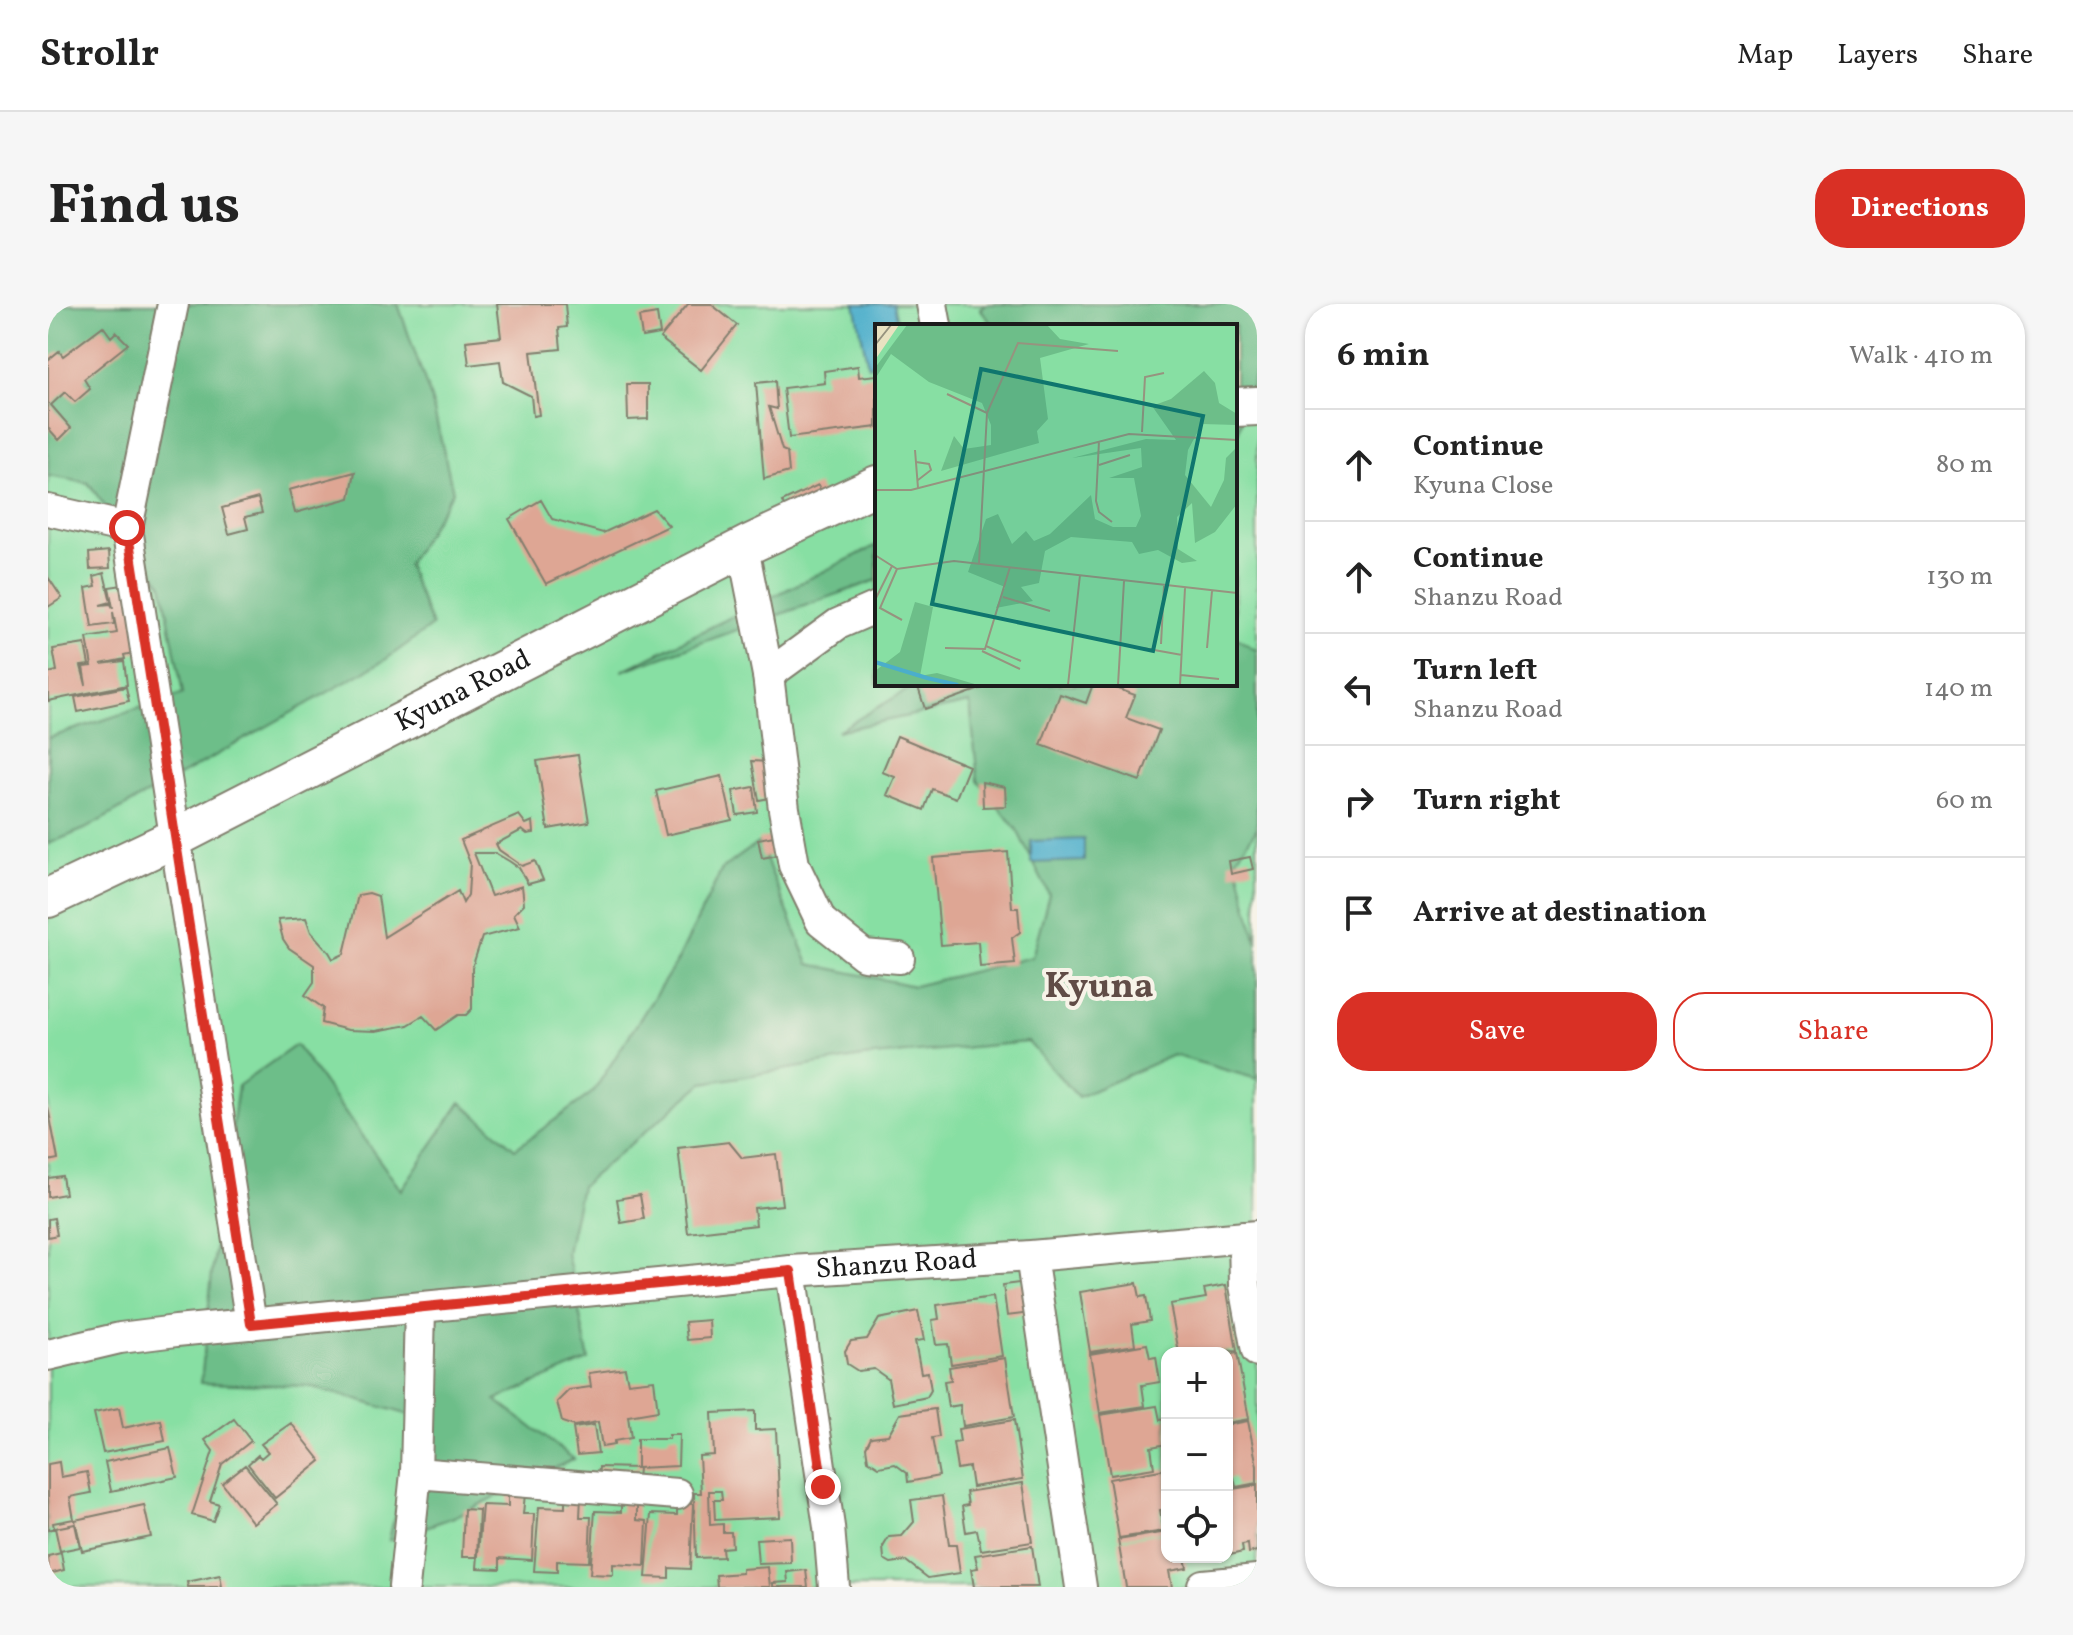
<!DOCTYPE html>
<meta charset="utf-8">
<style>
body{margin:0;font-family:Vollkorn,serif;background:#f6f6f6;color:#222}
.controls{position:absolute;right:24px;bottom:24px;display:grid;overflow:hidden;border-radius:16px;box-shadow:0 2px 6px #0004}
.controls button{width:72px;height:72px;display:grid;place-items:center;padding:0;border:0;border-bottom:2px solid #e0e0e0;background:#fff;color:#222;font:40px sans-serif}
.stop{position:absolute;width:24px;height:24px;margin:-18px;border:6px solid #d93025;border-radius:50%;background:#fff}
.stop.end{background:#d93025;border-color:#fff;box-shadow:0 2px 8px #0008}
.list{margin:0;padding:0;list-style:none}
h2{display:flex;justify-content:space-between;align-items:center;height:104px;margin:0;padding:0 32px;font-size:34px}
h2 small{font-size:26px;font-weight:400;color:#767676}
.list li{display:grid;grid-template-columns:52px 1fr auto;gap:24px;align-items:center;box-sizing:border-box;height:112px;padding:0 32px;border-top:2px solid #e0e0e0}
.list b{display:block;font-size:30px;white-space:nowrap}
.list p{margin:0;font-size:26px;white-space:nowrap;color:#767676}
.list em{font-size:26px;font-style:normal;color:#767676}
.actions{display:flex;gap:16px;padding:24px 32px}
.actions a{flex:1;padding:18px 0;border:2px solid #d93025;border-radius:32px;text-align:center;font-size:28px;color:#d93025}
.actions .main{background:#d93025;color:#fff}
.icon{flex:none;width:44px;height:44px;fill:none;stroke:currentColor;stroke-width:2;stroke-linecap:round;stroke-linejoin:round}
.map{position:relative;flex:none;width:1209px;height:1283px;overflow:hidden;border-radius:32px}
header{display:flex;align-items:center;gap:48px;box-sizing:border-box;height:112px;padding:0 40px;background:#fff;border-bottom:2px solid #e0e0e0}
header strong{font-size:38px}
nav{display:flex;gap:44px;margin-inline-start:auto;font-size:28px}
.intro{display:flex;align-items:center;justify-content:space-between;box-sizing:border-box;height:192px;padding:0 48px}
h1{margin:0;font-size:56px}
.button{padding:20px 36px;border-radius:32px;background:#d93025;color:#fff;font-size:28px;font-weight:700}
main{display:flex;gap:48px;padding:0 48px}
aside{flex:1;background:#fff;border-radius:32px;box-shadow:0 2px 6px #0004}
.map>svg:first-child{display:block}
.green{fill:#87dfa3;stroke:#527e60;stroke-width:2;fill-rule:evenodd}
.forest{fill:#6dbe89;stroke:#446d52;stroke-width:2}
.water{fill:#4baecb;stroke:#346574;stroke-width:2}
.building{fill:#dea694}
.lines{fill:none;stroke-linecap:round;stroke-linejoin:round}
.minor-casing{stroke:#827f6e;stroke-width:34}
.major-casing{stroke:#827f6e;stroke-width:42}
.minor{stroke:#fff;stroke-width:30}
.major{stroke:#fff;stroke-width:38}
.route{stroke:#d93025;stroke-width:10}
.labels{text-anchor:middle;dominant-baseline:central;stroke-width:8;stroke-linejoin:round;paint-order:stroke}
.street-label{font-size:28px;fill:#1c1c1c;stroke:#f7f3e8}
.district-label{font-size:36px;font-weight:bold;fill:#604c46;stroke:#f7f3e8}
.inset-river{fill:none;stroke:#4baecb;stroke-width:4}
.inset-road{fill:none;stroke:#97937f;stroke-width:2}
.view{fill:#0f766e;fill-opacity:0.15;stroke:#0f766e;stroke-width:4}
.inset-edge{fill:none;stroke:#1c1c1c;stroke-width:4}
</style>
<header>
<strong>Strollr</strong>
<nav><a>Map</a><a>Layers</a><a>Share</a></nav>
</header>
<div class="intro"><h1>Find us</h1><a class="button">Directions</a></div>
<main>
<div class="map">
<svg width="1209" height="1283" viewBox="0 0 1209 1283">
<rect width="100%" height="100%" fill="#f7f3e8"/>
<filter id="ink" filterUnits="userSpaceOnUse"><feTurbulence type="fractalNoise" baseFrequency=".0125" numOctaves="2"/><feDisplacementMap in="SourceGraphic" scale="16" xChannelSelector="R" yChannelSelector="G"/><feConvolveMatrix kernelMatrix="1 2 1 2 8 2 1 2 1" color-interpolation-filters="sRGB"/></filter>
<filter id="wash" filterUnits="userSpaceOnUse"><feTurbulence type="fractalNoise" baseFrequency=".006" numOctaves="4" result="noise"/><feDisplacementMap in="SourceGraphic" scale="32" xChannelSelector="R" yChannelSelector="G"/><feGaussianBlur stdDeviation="1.8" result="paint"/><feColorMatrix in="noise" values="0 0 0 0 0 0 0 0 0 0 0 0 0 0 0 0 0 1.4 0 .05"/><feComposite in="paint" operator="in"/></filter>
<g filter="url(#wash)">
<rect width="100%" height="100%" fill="#e9e2c1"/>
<path class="green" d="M0,0H1209V1283H0ZM829,22H1187V380H829ZM1119,1049H1179V1253H1119Z"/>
<path class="forest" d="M0,0H350L384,98L405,187L359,261L384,322L337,356L37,525L0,540V434L135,390L114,280L40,179L0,172Z
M938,0H1209V61L1187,141V22H945L932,4Z
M829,241V276L574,367Z
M1187,333L1209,347V524L1188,556L1209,639V775L1125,751L1030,793L980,738L815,753L655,779L533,882L519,949L541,1056L448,1096L526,1155L406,1213L341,1236L369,1113L260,1082L153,1079L164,969L190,782L248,741L353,886L413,798L467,845L545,788L631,654L674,565L711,538L761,660L866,682L984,653L1001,590L969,526L930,477L922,399L789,427L870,380H1187Z"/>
<path class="water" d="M807,0H845L850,22H829V60L820,62Z
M1036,535V557L983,559V537Z"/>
<g id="blocks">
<path class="building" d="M449,0H517L519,23L511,24L513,45L483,48L491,111L485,112L483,92L455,78L452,57L421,61L418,37L453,33Z
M640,0H663L689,21L653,66L612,34Z
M609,10L612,30L594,33L591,13Z
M55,22L63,33L68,28L80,40L36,75L42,85L27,98L17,88L3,101L23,124L11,136L0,124V56L11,47L15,52Z
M810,62L811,73L829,71V123L741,134L735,84L777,79L776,67Z
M727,77L729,105L721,103L734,146L739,148L741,168L716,175L708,79Z
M579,80H600V115L580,116Z
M307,168L302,194L247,209L241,186Z
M770,181L775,192L739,209L734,198Z
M210,194L214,209L197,213L200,225L181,230L174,204Z
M493,196L504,215L555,229L606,205L621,222L498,280L461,215Z
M61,247L62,264L42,265L41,249Z
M56,269L63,298L52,301L63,300L65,304L61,283L82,280L93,347L76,351L77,355L53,360L76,357L79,381L0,397V369L9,367L5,345L37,340L41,361L33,362L38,381L35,363L44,362L39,334L69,329L65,308L66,320L44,323L38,284L48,282L46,272Z
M0,273L14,294L0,303Z
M869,380H946L877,405Z
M1045,380H1057L1087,391L1078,414L1111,426L1092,477L993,441L1012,390L1038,399Z
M78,383L81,397L30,408L27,393Z
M849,432L921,462L908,494L884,485L876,506L839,491L847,473L834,468Z
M530,451L541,518L500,525L489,457Z
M704,457L720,458L727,493L711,496Z
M674,472L684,516L618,531L608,487Z
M934,478L957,483L958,502L935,503Z
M706,483L709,508L689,511L685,487Z
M471,511L478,520L485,517L486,529L479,530L474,526L448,540L451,546L474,562L487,557L495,576L480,580L471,564L461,557L447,549H426L443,592L474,582L476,600L466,610L472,623L434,633L424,664V705L418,711H410L388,726L375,712L360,721L328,727L300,726L273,719L275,704L257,691L266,678V661L241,644L235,635L230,616L258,614L263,628L281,648L285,655L296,650L310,591L321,589L330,592L336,633L410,587L415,599L420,591L422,559L413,536Z
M726,532L730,551L714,554L710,535Z
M960,548L964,604H970L972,628L964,634L967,660L932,663L930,638L893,641L885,554Z
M1202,553L1205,565L1183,570L1181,557Z
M0,803L10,855L0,857Z
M681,838L694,854L728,850L734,901L706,904L708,921L640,929L630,844Z
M14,872L17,890L0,893V874Z
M592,891L596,915L573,919L569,895Z
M6,914L9,931L0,933V915Z
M979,978L983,1009L959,1012L955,981Z
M1089,979L1092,993L1098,992L1102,1017L1084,1020L1087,1041L1042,1048L1032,988Z
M1178,981L1189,1047L1131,1049L1122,1000L1158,994L1156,985Z
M945,993L954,1052L903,1060L900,1040L888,1041L884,1016L891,1015L889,1001Z
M870,1007L876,1036L867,1037L873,1069L880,1068L883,1086L879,1093L845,1100L840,1075L826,1065L810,1067L799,1060L797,1047L803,1037L819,1035L831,1015Z
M661,1016L662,1034L639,1036L637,1018Z
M1099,1040L1102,1054L1108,1053L1112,1078L1094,1081L1097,1102L1052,1109L1042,1050Z
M1189,1049L1201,1115L1179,1119V1051Z
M957,1054L966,1113L915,1122L912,1101L900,1103L896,1077L903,1076L901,1063Z
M577,1064L580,1079L606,1076L610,1107L580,1112L583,1134L566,1137V1141L554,1143L550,1118L526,1122L514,1118L509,1098L521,1086L543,1083L541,1069Z
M1109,1102L1112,1116L1118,1115L1119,1140L1103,1143L1106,1164L1062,1171L1052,1111Z
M71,1104L75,1124L113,1116L117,1137L55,1149L46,1109Z
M887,1105L891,1133L884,1134L891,1172L860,1178L859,1169L847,1160L831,1163L820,1156L818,1143L823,1133L840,1131L852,1110Z
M707,1107V1126L728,1125L732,1213L667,1216L666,1196H674L673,1187H661L662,1221L675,1220V1228H683L684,1243L674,1244L675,1253L648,1254L646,1189H653L651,1152L666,1151L664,1109Z
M186,1115L203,1137L174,1160L162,1197L171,1200L165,1217L144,1211L165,1147L157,1136Z
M966,1116L975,1175L924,1183L921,1163L909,1165L905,1139L912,1138L910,1125Z
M1200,1117L1209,1162V1179L1188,1183L1186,1174L1179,1176V1121Z
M243,1119L273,1157L227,1194L200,1160L210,1151L213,1154L220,1148L213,1140Z
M546,1121L550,1149L529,1151L525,1124Z
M621,1131H631L630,1162L589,1164V1135H621Z
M122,1144L129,1173L63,1187L57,1158Z
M11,1158L13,1173L39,1168L43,1189L22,1193L26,1215L5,1219L6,1224L0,1226V1160Z
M197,1161L229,1200L205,1219L174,1179Z
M551,1163L590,1164L589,1176L550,1175Z
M1118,1165L1119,1205L1112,1206L1116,1227L1071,1234L1061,1175Z
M975,1179L984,1238L933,1246L929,1226L918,1228L914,1202L920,1201L918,1188Z
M1209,1181V1247L1201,1249L1200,1240L1194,1241L1195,1248L1182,1251L1179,1243V1186Z
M460,1190H477L475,1210H486L484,1256L452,1254V1265L429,1264L434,1201L460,1202Z
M517,1192L533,1193L532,1213H543L541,1258L509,1257V1268L486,1267L491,1203L517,1204Z
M894,1192L901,1241H908L912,1269L880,1274L858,1257L843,1259L836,1255L835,1243L841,1233L854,1232L866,1218L863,1196Z
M573,1195L589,1196V1216L599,1217L597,1262L565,1260V1271L542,1270L547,1207L573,1208Z
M629,1199L645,1200L642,1265L621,1264V1274L598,1273L603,1210L629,1211Z
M96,1201L103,1233L34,1247L27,1216Z
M416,1205L431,1206L429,1253H414Z
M27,1220L32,1243L12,1247L7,1224Z
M1119,1228V1253H1137L1139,1264L1121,1267L1124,1283H1078L1070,1236Z
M742,1233L743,1259L710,1260L708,1235Z
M984,1242L990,1283H926L923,1265L930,1264L927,1251Z
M13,1249L16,1266L1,1270L0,1252Z
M720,1263L722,1283H669L668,1271L694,1269V1265Z
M758,1266L760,1283H725V1279L740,1278L739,1268Z
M172,1271L174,1283H140L139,1278Z"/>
</g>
</g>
<g filter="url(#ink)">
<use href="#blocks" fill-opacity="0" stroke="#827f6e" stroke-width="2"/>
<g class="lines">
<defs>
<g id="minor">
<path d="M125,0L79,224L203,1020"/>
<path d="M884,0L888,22"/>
<path d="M0,206L79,224"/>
<path d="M695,244L720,371L736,505L746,561L773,617L816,651L851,654"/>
<path d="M720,371L790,320L829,303"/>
<path d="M1196,933L1197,981L1209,1047"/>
<path d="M983,952L1033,1283"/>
<path d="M743,967L781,1223L786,1283"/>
<path id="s1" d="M0,1051L72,1034L128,1027L743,967L983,952L1209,932"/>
<path d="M368,1169L629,1190"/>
<path d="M1155,1281L1209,1276"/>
<path d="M356,1283L368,1169L372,1005"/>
</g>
<g id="major">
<path d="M1187,103L1209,102"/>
<path id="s2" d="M0,594L127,534L704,239L829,181"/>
</g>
</defs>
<use href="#minor" class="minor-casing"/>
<use href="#major" class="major-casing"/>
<use href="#minor" class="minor"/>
<use href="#major" class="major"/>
</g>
</g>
<g class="lines" filter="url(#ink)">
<path class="route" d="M79,224L203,1020L743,967L775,1183"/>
</g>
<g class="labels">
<g class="street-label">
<text stroke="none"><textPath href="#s2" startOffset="464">Kyuna Road</textPath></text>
<text stroke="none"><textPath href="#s1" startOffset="854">Shanzu Road</textPath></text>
</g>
<g class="district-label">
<text x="1051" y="684">Kyuna</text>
</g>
</g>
<g transform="translate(827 20)">
<rect width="362" height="362" fill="#e9e2c1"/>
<path d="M24,1H362V361H0V36Z" fill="#87dfa3"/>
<path d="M32,1H172L185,15L214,20L165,34L173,95L162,107L164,119L66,147L79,112L89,125L116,121V101L107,79L54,58L16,30L0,55V44ZM329,47L340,59L344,79L362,90V101L327,100L313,126L310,151L336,183L349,156L351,134L362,123V180L340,208L320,219L317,179L302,193L303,225L322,237L307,239L283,226L264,230L257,218L196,213L170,227L164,259L146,263L158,277L121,284L130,263L93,248L111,195L123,190L137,220L151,207L159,217L175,210L216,171L220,195L238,203H261L266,192L259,154H234L267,143L266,124L197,134L271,115L301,116L277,82L296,75ZM40,278L58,283L45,352L62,349L103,361H0V347L25,328Z" fill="#6dbe89"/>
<path class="inset-river" d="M0,338L52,354M52,354L83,361"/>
<path class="inset-road" d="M0,21L16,1M72,70L112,89M267,108L270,53L289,49M224,117L221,177L224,188L237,198M40,126L43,164M41,138L54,140L56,146L43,156M224,141L255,131M0,166H36L254,110L362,116M0,231L22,245L79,237L362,269M104,239L112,89L143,19L243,27M22,245L5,284L27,296M128,273L175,287M0,276L17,242M286,320L289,262M111,322L146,337M70,324L110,325L135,243M268,324L307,331M332,324L337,267M107,327L145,345M306,351L344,355M193,361L205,251M243,361L249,257M305,361L310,264"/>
<path class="view" d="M106,45L328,92L278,327L57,280Z"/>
<rect width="362" height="362" class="inset-edge"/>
</g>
</svg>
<div class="controls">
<button>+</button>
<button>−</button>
<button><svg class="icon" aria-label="locate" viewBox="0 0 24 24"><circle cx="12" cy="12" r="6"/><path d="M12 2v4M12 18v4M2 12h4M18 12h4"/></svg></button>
</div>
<div class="stop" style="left:79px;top:224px"></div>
<div class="stop end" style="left:775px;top:1183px"></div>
</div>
<aside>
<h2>6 min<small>Walk · 410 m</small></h2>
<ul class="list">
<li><svg class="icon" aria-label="ahead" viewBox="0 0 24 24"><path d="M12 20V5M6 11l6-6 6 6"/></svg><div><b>Continue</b><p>Kyuna Close</p></div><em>80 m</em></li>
<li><svg class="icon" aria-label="ahead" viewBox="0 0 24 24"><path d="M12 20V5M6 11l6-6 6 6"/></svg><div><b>Continue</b><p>Shanzu Road</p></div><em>130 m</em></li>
<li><svg class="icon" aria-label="left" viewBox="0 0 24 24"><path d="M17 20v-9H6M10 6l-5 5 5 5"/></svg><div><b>Turn left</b><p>Shanzu Road</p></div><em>140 m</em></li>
<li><svg class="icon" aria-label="right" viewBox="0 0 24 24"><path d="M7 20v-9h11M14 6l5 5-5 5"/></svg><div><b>Turn right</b></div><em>60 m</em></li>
<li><svg class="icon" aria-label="arrive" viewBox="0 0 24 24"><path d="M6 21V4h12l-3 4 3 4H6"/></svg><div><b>Arrive at destination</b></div></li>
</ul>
<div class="actions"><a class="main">Save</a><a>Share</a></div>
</aside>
</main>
